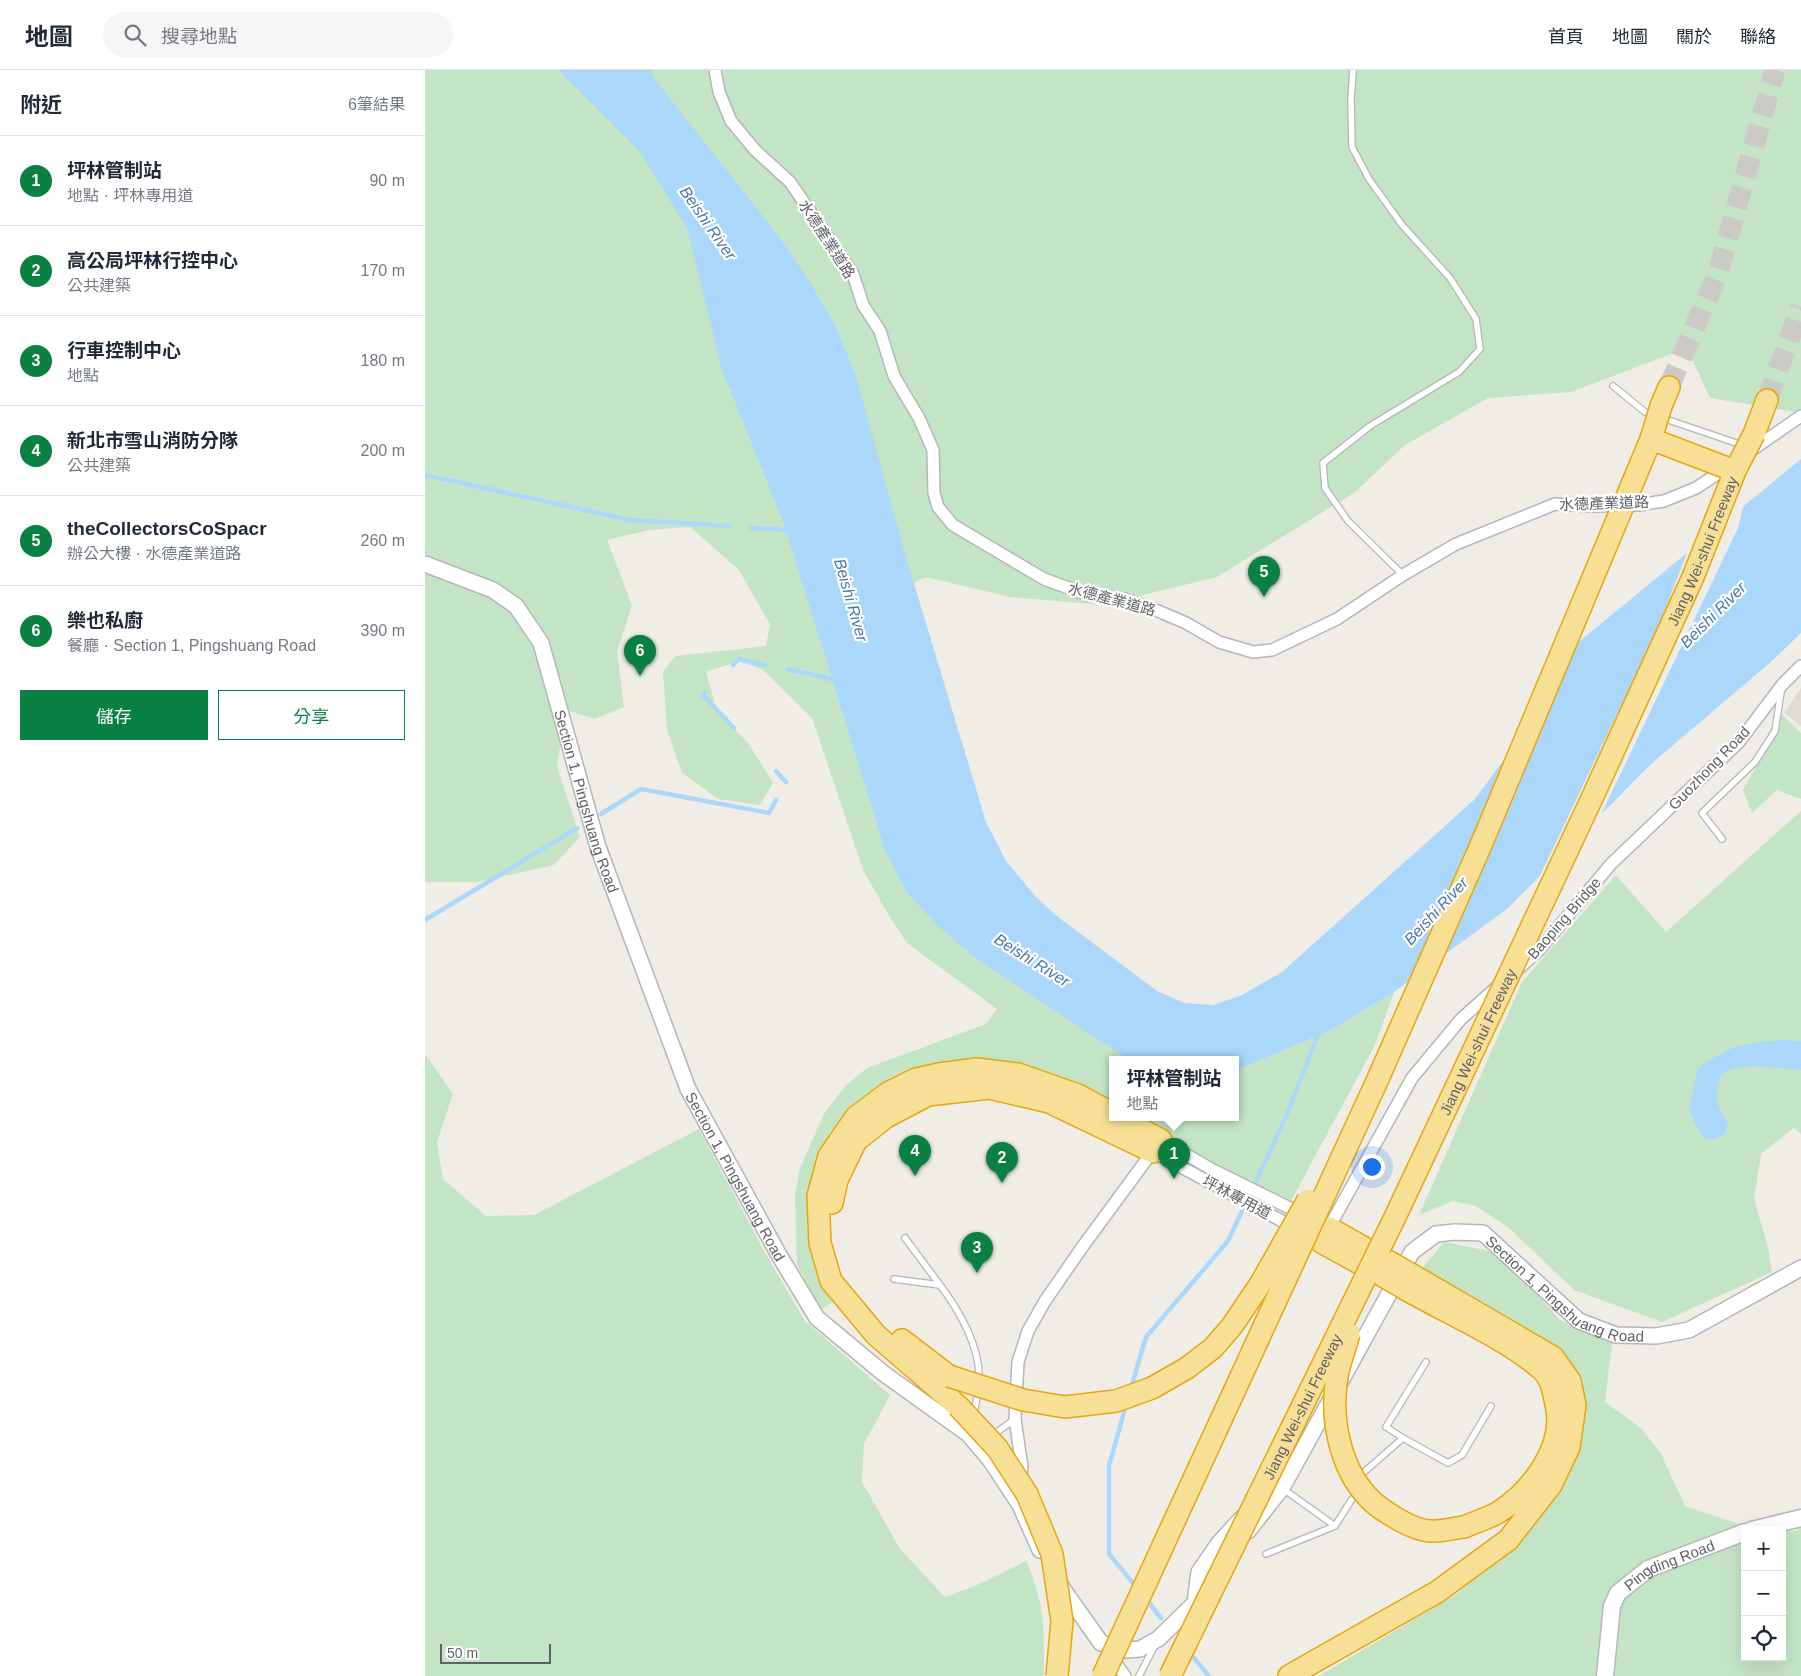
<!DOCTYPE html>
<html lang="zh-TW">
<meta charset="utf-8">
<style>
body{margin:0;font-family:Arial,"Noto Sans TC",sans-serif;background:#f6f6f7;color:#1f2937}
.controls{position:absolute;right:15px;bottom:15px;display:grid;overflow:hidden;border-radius:0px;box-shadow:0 5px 20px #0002}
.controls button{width:45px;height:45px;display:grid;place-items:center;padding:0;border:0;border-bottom:1px solid #e0e1e3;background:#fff;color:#1f2937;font:25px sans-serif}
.scale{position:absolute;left:15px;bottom:12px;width:111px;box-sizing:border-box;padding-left:5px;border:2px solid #5e6166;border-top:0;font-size:14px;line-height:18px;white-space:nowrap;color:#5e6166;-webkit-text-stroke:4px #fff;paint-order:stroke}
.you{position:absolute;left:946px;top:1096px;width:18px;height:18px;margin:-12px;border:4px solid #fff;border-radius:50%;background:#1a73e8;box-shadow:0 0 0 8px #1a73e833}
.badge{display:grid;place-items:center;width:32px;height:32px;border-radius:50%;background:#0b8043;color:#fff;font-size:16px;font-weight:700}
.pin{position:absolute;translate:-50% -41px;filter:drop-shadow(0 1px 2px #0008)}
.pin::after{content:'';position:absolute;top:26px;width:18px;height:15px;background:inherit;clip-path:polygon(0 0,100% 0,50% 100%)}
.popup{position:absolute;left:684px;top:986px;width:130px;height:65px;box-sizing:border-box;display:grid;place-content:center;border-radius:0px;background:#fff;filter:drop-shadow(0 1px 4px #0005);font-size:16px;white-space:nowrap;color:#747a83}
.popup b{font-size:19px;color:#1f2937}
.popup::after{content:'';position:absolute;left:50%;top:100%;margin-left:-10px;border:10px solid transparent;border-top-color:#fff}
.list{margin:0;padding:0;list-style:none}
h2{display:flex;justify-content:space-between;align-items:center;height:65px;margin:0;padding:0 20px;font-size:21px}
h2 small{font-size:16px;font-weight:400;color:#747a83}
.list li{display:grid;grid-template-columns:32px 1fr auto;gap:15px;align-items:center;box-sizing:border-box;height:90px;padding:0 20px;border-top:1px solid #e0e1e3}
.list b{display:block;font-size:19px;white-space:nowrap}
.list p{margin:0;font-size:16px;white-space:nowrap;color:#747a83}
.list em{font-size:16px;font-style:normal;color:#747a83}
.actions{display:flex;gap:10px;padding:15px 20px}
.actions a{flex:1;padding:11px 0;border:1px solid #0b8043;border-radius:0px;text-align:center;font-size:18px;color:#0b8043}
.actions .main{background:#0b8043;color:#fff}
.icon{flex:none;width:28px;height:28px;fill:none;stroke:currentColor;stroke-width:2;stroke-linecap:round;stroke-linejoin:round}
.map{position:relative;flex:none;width:1376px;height:1606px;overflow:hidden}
header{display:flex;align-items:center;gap:30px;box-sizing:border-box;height:70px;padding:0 25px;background:#fff;border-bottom:1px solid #e0e1e3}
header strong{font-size:24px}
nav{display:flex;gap:28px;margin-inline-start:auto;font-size:18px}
.search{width:350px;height:45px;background:#f6f6f7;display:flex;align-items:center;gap:12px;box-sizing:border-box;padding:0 18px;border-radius:28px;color:#747a83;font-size:19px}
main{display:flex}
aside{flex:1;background:#fff}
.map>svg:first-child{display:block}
.education{fill:#dfdcd4}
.green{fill:#c4e5c5}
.water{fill:#abd7fa}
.pier{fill:#efede6}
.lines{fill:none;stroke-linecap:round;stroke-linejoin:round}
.stream{stroke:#abd7fa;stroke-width:4.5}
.motorway-tunnel{stroke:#cbcac6;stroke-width:21;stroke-dasharray:21 11;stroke-linecap:butt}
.service-casing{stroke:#b3b6ba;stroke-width:8}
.minor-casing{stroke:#b3b6ba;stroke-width:14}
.tertiary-casing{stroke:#b3b6ba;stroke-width:18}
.secondary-casing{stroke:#b5b8bd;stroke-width:19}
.motorway-casing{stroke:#e8a60d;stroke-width:24}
.service{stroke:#fff;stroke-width:5.5}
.minor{stroke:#fff;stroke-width:11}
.tertiary{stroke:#fff;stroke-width:15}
.secondary{stroke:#fff;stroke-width:16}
.motorway{stroke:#f7df95;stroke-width:21}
.motorway-bridge-casing{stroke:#e8a60d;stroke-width:24;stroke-linecap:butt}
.motorway-bridge{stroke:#f7df95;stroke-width:21}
.labels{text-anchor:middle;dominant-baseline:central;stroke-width:4.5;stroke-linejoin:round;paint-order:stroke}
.street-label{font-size:15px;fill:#5e6166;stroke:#fff}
.water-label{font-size:16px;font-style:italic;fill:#4878ac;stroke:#fff}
</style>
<header>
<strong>地圖</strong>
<div class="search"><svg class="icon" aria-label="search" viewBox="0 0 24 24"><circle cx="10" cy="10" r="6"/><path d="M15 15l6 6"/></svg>搜尋地點</div>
<nav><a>首頁</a><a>地圖</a><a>關於</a><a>聯絡</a></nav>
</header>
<main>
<aside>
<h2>附近<small>6筆結果</small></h2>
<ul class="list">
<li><span class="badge">1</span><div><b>坪林管制站</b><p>地點 · 坪林專用道</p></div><em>90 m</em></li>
<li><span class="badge">2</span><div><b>高公局坪林行控中心</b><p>公共建築</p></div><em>170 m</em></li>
<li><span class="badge">3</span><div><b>行車控制中心</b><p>地點</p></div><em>180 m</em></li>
<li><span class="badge">4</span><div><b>新北市雪山消防分隊</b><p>公共建築</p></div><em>200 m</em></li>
<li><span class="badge">5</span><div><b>theCollectorsCoSpacr</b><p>辦公大樓 · 水德產業道路</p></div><em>260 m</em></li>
<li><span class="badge">6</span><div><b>樂也私廚</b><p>餐廳 · Section 1, Pingshuang Road</p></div><em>390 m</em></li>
</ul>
<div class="actions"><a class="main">儲存</a><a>分享</a></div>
</aside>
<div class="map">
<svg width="1376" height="1606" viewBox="0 0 1376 1606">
<rect width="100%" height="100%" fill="#efede6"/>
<path class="education" d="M1376,618V656L1359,643Z"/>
<path class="green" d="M0,0H1376V343L1285,328L1262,278L1146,322L1063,328L980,375L929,423L792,507L677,535L585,527L501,507L392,561L460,781L481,822L554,891L704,990H688V1043L505,1004L391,1105L413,1229L395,1240L372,1195L370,1126L375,1098L399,1044L421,1015L442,998L561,954L572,939L482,873L466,849L438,800L387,648L338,600L314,591L281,602L292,641L324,674L348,713L335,735L293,729L257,703L242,660L238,602L250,586L341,576L345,554L313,499L265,457L224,460L182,470L207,535L192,582L199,637L170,649L141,640L132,696L155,767L129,795L52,812H0Z
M1351,639L1376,663V729L1352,720L1327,743L1318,720L1343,676Z
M1376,741V1064L1369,1058L1336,1084L1329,1129L1343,1177L1347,1202L1237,1252L1149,1220L1083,1157L1051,1136L1028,1131L994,1145L1097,912L1191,805L1241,862Z
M969,922L950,975L866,1131L698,1048H810V1001L908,959Z
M0,984L28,1024L12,1072L18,1109L61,1146L109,1145L274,1059L339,1181L380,1251L465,1325L439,1374L437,1412L475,1479L520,1527L552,1515L601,1491C620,1532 619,1562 619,1606H0Z
M1019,1172L1064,1181L1093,1203L1135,1250L1187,1273L1180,1332L1216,1358L1236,1384L1260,1436L1332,1460H1320V1587H1357V1461H1371L1376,1457V1606H894L1035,1522L1104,1452L1157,1330L993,1203Z"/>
<path class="water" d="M133,0H226L228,7L352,164L385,212L411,257L431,306L481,487L561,752L581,791L611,827L633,847L732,921L760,933L788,935L817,925L857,902L1050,729L1109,649L1155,571L1376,389V563L1348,590L1226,694L1083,838L969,922L908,959L810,1001V990H704L554,891L513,856L481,822L460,781L359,454L296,297L263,160L216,83Z
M1356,970L1376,971V1000L1331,996L1309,998L1296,1005C1289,1027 1290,1033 1303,1052L1301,1063L1288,1070L1277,1067L1264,1041L1272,999C1305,975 1317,974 1356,970Z"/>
<path class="pier" d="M1319,433L1313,458L1173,751L1112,812L1232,560L1264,478Z"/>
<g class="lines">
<path class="stream" d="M0,405L205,450L305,456
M326,458L364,460
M308,595L314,589L340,595
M362,599L411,610
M280,623L278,625L309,658
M351,701L361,712
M176,744L216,719L344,743L351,730
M0,850L152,758
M706,1318L721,1267L803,1171L860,1049L895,960
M701,1335L684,1396V1484L712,1518
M721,1529L736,1548
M764,1582L784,1606"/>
<path class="motorway-tunnel" d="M1244,317L1293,203L1350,0
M1342,330L1376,237"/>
<defs>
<path id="service" d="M928,0L926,30L927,77L944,109L977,155L1025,208L1051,249L1055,279L1034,302L945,356L898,393L900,418L923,451L978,505
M1188,316L1220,342L1317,375
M1297,769L1277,743L1330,692L1350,661L1356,622
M480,1168L515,1215
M469,1209L515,1215C534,1240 556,1278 554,1311
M549,1345L553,1320
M568,1365L590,1349
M978,1368L1023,1393L1037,1385L1066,1336
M938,1403L978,1368L961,1357L1001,1292
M857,1418L910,1456L927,1429
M841,1484L910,1456
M714,1606L729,1577"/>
<path id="minor" d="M290,0L294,22L306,51L330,80L365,112L428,204L438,235L455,261L469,306L494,348L508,380L509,423L513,437L528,455L619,509L663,525L700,529L726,538L761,553L794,572L828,582L847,580L912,549L978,505L1031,474L1130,434L1164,436L1213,435L1239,431L1271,418L1303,397
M1324,382L1376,346
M1091,901L1115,879L1186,794L1314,672L1357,615L1376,596
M728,1082L870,1158
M902,1161L987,1008L1036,949L1073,916
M596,1411L597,1397L590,1349L593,1292L603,1261L620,1231L658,1176L736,1070L788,1100L879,1145
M685,1585L700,1606"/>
<g id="tertiary">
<path id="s1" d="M0,494L68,520L91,536L116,573L173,777L263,1019L354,1185L392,1248L458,1303L543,1364L566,1391L595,1435L615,1480"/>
<path id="s2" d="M823,1461L857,1418L987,1182L1011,1164L1030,1162L1058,1163L1154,1251L1191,1265L1231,1266L1264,1260L1376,1198"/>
<path d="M635,1515L676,1573L701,1580L715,1579L733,1569L769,1534L780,1520"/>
<path d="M770,1533L774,1502L794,1473L817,1448"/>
</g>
<g id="secondary">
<path d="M1327,1460L1376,1448"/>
<path id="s3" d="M1180,1606L1187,1536L1193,1523L1223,1499L1320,1462"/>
</g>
<path id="motorway" d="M1236,336L1244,317
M1329,364L1342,330
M695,1048L736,1070
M407,1133L412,1110L431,1071L461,1047L503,1025L564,1018L624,1032L728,1082
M904,1158L966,1193
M896,1172L958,1206
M982,1220C1024,1244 1080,1268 1116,1299C1127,1308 1128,1321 1131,1334C1141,1375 1108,1420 1074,1442C1064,1448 1050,1452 1039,1457
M477,1270L524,1306
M533,1336L451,1265L406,1211L395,1173L393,1126L404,1086L431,1047L463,1023L491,1009L514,1004L552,999L593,1004L653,1025L688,1044
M864,1606L1012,1522L1083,1470L1126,1415L1144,1377L1150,1335L1145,1311L1128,1287L989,1206"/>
</defs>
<use href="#service" class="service-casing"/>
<use href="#minor" class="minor-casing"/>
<use href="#tertiary" class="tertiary-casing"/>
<use href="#secondary" class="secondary-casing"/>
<use href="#motorway" class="motorway-casing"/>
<use href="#service" class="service"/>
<use href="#minor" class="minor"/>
<use href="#tertiary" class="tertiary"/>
<use href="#secondary" class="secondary"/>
<use href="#motorway" class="motorway"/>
<defs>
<g id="motorway-bridge">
<path d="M1226,369L1310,401"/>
<path d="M966,1193L989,1206"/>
<path d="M958,1206L982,1220"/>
<path d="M924,1264C921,1275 917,1286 914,1297C902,1350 916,1417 966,1445C977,1452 992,1460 1005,1461C1015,1462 1029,1458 1039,1457"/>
<path d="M524,1306L598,1330L640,1337L691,1331L727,1318L762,1298L788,1278L807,1256L836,1213L883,1130"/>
<path d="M533,1336L572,1378L602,1424L627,1484L637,1551L632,1606"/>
<path d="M678,1606L952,1011L1056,775L1226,369L1236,336"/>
<path id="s4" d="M745,1606L971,1145L1168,726L1268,507L1310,401L1329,364"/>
</g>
</defs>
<use href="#motorway-bridge" class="motorway-bridge-casing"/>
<use href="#motorway-bridge" class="motorway-bridge"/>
</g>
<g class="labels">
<g class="street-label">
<text transform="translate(402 169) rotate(57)">水德產業道路</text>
<text transform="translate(1179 433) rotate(-2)">水德產業道路</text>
<text stroke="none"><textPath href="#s4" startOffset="1245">Jiang Wei-shui Freeway</textPath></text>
<text transform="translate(687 529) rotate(15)">水德產業道路</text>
<text transform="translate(1284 698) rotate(-46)">Guozhong Road</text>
<text stroke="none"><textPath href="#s1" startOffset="310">Section 1, Pingshuang Road</textPath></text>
<text transform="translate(1139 848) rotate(-49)">Baoping Bridge</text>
<text stroke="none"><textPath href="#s4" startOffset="705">Jiang Wei-shui Freeway</textPath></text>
<text stroke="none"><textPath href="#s1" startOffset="715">Section 1, Pingshuang Road</textPath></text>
<text transform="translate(812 1127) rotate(28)">坪林專用道</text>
<text stroke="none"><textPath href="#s2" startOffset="504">Section 1, Pingshuang Road</textPath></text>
<text stroke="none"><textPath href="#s4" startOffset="300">Jiang Wei-shui Freeway</textPath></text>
<text stroke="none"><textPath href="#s3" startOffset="144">Pingding Road</textPath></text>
</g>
<g class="water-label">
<text transform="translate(283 153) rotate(55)">Beishi River</text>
<text transform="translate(426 530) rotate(74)">Beishi River</text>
<text transform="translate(1288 545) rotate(-45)">Beishi River</text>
<text transform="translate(1011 841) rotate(-47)">Beishi River</text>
<text transform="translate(607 890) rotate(32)">Beishi River</text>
</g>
</g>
</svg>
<div class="controls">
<button>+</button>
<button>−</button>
<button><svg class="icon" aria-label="locate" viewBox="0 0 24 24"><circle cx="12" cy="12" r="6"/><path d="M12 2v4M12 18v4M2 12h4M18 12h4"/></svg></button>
</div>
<div class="scale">50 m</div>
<div class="you"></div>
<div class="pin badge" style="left:749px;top:1109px">1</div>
<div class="popup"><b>坪林管制站</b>地點</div>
<div class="pin badge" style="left:577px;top:1113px">2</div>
<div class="pin badge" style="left:552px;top:1203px">3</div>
<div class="pin badge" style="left:490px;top:1106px">4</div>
<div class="pin badge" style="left:839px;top:527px">5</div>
<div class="pin badge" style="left:215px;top:606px">6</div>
</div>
</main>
